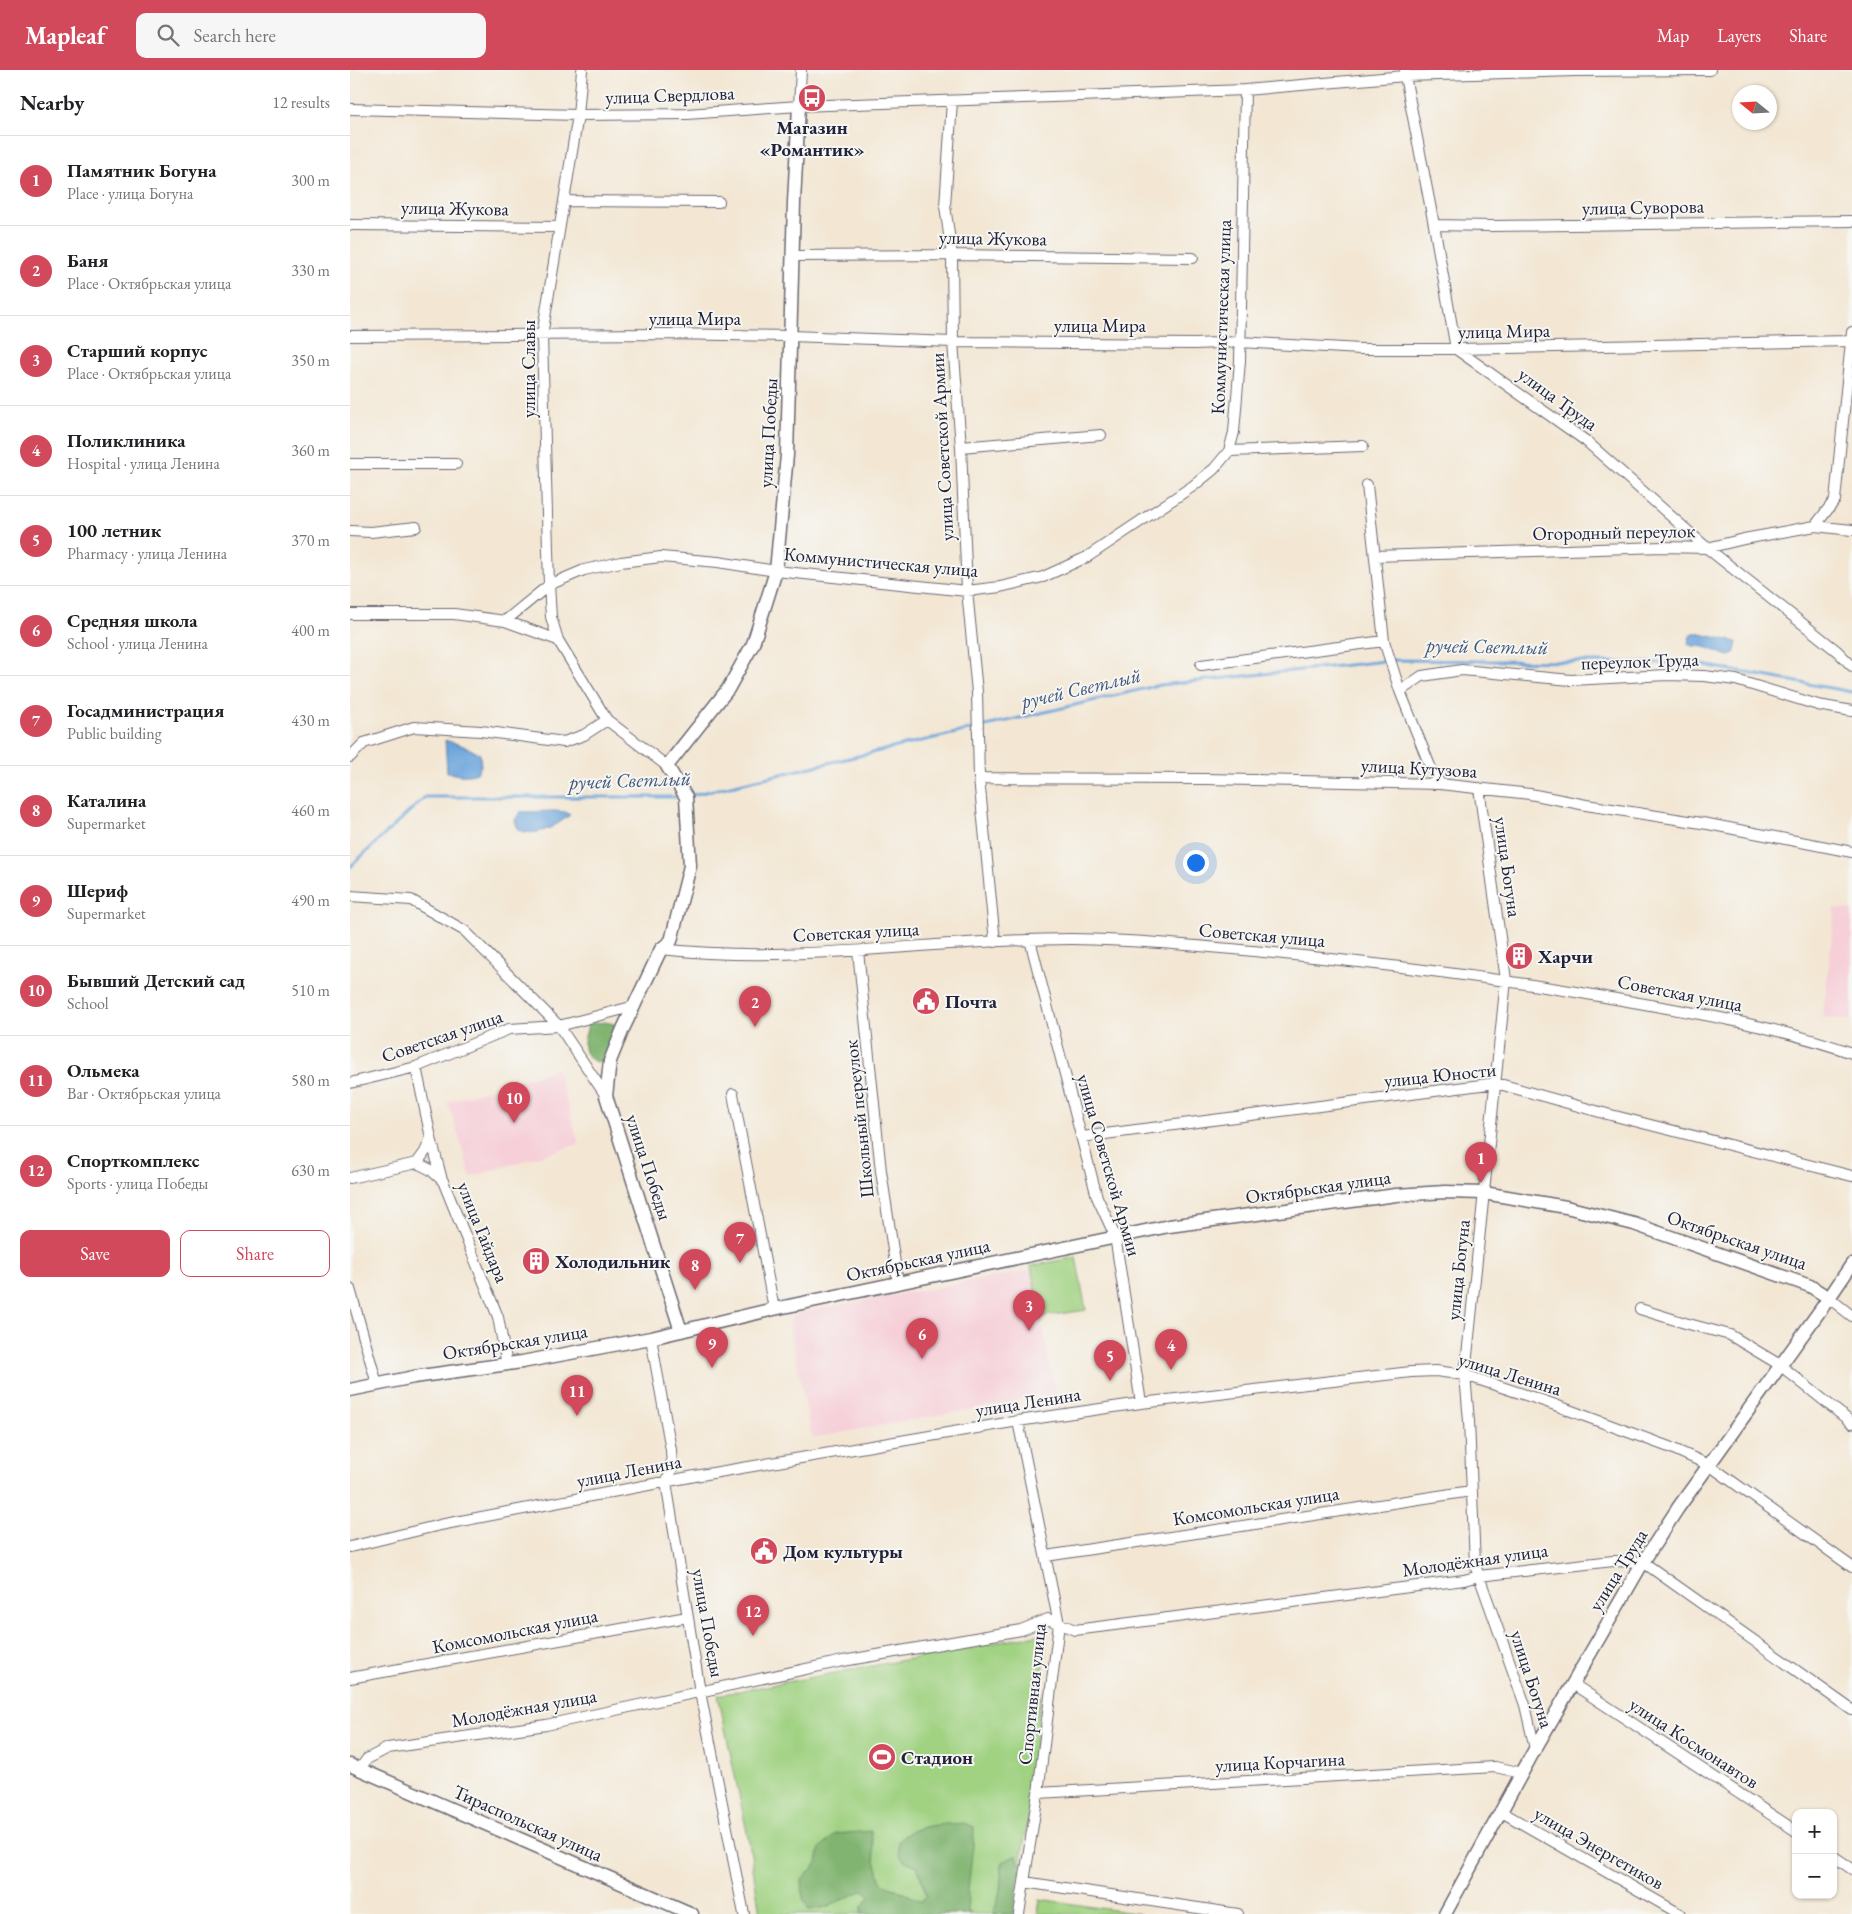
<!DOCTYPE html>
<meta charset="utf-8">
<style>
body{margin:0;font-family:"EB Garamond",serif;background:#f6f6f6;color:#202124}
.controls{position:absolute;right:15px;bottom:15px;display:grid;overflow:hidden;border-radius:10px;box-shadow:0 1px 4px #0004}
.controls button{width:45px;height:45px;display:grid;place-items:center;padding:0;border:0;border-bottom:1px solid #e0e0e0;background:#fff;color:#202124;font:25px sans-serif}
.compass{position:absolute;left:1382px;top:15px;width:45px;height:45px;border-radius:50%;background:#fff;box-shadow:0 1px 4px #0004;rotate:288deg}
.you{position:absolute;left:845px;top:792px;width:18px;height:18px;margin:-12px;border:4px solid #fff;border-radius:50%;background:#1a73e8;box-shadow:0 0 0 8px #1a73e833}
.badge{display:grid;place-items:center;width:32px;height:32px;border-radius:50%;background:#d1495b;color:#fff;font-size:16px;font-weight:700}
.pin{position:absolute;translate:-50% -41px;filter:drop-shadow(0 1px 2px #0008)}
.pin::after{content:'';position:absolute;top:26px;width:18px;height:15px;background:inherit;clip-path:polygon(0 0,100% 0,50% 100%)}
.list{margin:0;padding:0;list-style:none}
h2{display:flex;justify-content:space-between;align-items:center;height:65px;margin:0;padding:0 20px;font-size:21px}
h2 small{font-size:16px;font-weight:400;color:#757577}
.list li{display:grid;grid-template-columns:32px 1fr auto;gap:15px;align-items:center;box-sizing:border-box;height:90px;padding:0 20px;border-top:1px solid #e0e0e0}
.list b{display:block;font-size:19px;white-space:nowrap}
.list p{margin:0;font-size:16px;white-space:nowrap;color:#757577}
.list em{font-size:16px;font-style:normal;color:#757577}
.actions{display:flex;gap:10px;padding:15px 20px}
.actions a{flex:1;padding:11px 0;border:1px solid #d1495b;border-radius:10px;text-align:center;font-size:18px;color:#d1495b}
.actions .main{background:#d1495b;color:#fff}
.icon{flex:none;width:28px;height:28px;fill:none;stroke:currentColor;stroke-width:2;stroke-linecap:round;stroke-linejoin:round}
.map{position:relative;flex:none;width:1502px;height:1844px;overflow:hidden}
header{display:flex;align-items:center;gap:30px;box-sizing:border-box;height:70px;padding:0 25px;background:#d1495b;color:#fff}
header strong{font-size:24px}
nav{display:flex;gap:28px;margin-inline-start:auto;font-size:18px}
.search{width:350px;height:45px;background:#f6f6f6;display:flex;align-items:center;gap:12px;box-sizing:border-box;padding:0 18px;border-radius:10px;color:#757577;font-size:19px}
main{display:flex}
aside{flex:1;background:#fff}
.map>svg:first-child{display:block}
.built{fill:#f6cfd8}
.green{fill:#a0d282;stroke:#617a5e}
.forest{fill:#80b470;stroke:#516b56}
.water{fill:#6ca5db;stroke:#47648b}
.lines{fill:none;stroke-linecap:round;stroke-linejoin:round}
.stream{stroke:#6ca5db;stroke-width:3}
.minor-casing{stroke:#6b6771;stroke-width:12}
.tertiary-casing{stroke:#6b6771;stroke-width:15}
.minor{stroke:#fff;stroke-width:10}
.tertiary{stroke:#fff;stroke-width:12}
.labels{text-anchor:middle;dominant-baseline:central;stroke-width:4;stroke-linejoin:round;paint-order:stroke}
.street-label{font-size:19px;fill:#22223b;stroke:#f6f6f2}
.poi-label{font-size:19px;font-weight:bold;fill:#22223b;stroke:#f6f6f2;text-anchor:start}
.water-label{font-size:20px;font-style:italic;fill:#40567b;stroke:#f6f6f2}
</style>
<header>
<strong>Mapleaf</strong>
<div class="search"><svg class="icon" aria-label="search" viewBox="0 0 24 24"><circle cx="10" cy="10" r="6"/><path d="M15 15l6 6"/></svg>Search here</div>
<nav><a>Map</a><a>Layers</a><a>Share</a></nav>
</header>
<main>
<aside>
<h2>Nearby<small>12 results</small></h2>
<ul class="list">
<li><span class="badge">1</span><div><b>Памятник Богуна</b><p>Place · улица Богуна</p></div><em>300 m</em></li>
<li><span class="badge">2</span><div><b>Баня</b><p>Place · Октябрьская улица</p></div><em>330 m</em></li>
<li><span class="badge">3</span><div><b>Старший корпус</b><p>Place · Октябрьская улица</p></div><em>350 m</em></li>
<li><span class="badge">4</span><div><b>Поликлиника</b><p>Hospital · улица Ленина</p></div><em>360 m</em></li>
<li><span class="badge">5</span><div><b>100 летник</b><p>Pharmacy · улица Ленина</p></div><em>370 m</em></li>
<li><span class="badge">6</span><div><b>Средняя школа</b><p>School · улица Ленина</p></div><em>400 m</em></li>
<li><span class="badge">7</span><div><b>Госадминистрация</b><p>Public building</p></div><em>430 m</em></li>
<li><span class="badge">8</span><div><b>Каталина</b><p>Supermarket</p></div><em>460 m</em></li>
<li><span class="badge">9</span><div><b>Шериф</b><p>Supermarket</p></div><em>490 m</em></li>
<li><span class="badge">10</span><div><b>Бывший Детский сад</b><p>School</p></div><em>510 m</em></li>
<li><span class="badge">11</span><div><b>Ольмека</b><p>Bar · Октябрьская улица</p></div><em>580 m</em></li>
<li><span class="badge">12</span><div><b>Спорткомплекс</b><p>Sports · улица Победы</p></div><em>630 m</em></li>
</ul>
<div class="actions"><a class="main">Save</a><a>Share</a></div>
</aside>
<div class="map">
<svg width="1502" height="1844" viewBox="0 0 1502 1844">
<rect width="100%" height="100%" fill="#f6f6f2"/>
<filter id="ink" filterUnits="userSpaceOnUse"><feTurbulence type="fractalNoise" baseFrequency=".02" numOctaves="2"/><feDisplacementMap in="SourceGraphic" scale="10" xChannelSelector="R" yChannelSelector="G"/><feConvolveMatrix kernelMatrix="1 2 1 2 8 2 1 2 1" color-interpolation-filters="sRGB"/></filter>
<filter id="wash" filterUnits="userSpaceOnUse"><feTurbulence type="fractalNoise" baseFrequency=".0096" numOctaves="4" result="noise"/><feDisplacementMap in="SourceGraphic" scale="20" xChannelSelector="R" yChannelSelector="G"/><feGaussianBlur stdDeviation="1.12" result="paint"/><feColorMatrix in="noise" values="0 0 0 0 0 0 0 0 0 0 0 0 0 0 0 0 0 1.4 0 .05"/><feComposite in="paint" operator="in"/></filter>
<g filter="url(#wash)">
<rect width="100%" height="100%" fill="#f3e7d4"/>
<path class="built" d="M1485,838L1502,840V951L1473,947Z
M207,999L229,1074L121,1107L98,1032Z
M682,1200L705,1324L462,1368L439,1253L445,1243Z"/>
<path class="green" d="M726,1187L736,1240L690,1247L681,1196Z
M697,1563L678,1748L662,1844H410L399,1772L368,1625Z
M690,1829L790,1844H688Z"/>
<path class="forest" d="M255,952L264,954L269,959C263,971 260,989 246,992C227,982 235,970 238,954Z
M614,1753L624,1757C624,1787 616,1812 618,1842L623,1844H511L512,1837L520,1826L514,1820L476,1837L459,1840L453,1828L452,1810L467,1793L470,1778L486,1764L521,1761L525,1790L531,1812L571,1831L577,1826L567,1796C552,1790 548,1789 548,1772C563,1753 591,1755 614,1753Z
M667,1785L670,1799L663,1844H642C651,1829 651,1809 652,1792Z"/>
<path class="water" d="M1346,563L1387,572L1385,582L1381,586C1371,585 1364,579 1354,577C1348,576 1343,577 1338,574L1340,566Z
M95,670L114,676L130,684L131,696L127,703C116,707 108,705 97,702Z
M204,741L215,742L220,745C205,756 188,768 168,760L165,750L170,742Z"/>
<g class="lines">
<path class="stream" d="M338,726L810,615L1045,590L1342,593L1502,622
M0,797L75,727H332"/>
</g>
</g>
<g filter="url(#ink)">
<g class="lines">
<defs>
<path id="minor" d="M1055,1V6L1084,155L1106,279L1236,371L1357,478L1487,581L1502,596
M602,31L595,136L602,185L603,272L611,377L617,521L627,622L629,708L645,872
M449,36L451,0
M0,39L228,45L337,44L449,36L895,20L1055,6L1225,1L1360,0
M214,131L369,132
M0,155L209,157
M1084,155L1142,156L1502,151
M443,186L602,185L843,188
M0,266L316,264L441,266L603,272L845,274L890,272L1011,279H1106L1500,271
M611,377L751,365
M879,381L1013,376
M0,394H106
M1017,415L1034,571L1050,621L1080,696L1090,714
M1465,456L1485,430L1502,262
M0,461L21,462L66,457
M1025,486L1313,477L1357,478L1394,469L1465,456L1502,460
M0,544H104L155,551L208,570L257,650L317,696
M155,551L199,515L234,500L271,492L311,487L368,492L426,501L617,521L650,517L693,507L737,487L843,416L864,399L879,381L884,362L890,291L895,20
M208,570L201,547L199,515L192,266L228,45L232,0
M851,595L1034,571
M1050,621L1072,606L1112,600L1221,610L1317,605L1354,606L1386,610L1468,635L1502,641
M0,687L14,673L64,657L131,661L214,672L234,665L257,650
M629,708L855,709L1090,714L1180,724L1236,735L1358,754L1502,782
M1129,718L1156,910L1115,1305L1119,1351L1125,1495L1175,1635L1185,1679
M0,826L61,830L115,861L209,956L256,1026
M680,870L747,1127L765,1166L791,1333
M311,879C448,895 584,869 721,869C786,870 850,876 914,882C1024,893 1134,906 1243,925C1328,940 1421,954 1502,983
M508,881L531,1101L548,1213
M66,997L81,1068L75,1082L67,1093
M0,1013L66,997L159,959L209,956L285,936
M383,1024L424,1239
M732,1067L1146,1013L1257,1044L1502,1106
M81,1068L92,1110
M0,1108L67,1093L81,1100L93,1111L148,1247L157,1295
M0,1219L27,1314
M1479,1228L1502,1246
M1290,1239L1335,1253L1380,1265L1430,1295L1502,1353
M301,1268L321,1380L322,1399L316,1412L350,1622L394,1844
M668,1351L709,1554L688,1723L669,1844
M0,1477L90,1455L345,1406L668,1351L791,1333L1061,1302L1086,1301L1115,1305L1197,1332L1319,1377L1359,1395L1502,1497
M696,1486L1121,1421
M0,1608L337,1547
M1223,1614L1446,1761
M9,1700L17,1689L38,1678L196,1655L493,1591L671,1560L698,1549L725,1560L1114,1510L1129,1506L1263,1491L1293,1492L1502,1640
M688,1723L1145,1697L1173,1703
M1150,1741L1330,1844
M1483,1786L1502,1799
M674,1812L888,1844"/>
<path id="tertiary" d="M331,1261L256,1026L260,991L273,959L311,879L321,871L340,796L336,727L317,696L378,619L403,574L426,501L437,385L444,132L449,36
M0,1320L64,1307L172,1292L301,1268L424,1239L819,1156L1046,1125L1095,1122L1134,1123L1216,1137L1284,1154L1460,1216L1479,1228
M0,1695L342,1844
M1095,1844L1185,1679L1293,1492L1328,1438L1479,1228L1502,1194"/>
</defs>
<use href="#minor" class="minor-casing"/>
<use href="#tertiary" class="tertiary-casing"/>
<use href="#minor" class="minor"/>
<use href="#tertiary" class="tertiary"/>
</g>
</g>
<defs>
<symbol id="bus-disc" viewBox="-11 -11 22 22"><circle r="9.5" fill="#d1495b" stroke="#f6f6f2"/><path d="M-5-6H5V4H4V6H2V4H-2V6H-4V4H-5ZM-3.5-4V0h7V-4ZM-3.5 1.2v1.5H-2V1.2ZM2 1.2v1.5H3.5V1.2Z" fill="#fff"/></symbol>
<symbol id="building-disc" viewBox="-11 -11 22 22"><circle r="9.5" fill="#d1495b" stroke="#f6f6f2"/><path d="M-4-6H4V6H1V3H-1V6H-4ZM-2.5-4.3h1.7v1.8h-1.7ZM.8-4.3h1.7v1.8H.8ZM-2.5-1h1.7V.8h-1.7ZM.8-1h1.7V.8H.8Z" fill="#fff"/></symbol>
<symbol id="civic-disc" viewBox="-11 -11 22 22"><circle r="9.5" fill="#d1495b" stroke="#f6f6f2"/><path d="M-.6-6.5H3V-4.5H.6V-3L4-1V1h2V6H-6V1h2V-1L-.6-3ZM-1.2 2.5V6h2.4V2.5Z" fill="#fff"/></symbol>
<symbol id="stadium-disc" viewBox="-11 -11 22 22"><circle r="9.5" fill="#d1495b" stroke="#f6f6f2"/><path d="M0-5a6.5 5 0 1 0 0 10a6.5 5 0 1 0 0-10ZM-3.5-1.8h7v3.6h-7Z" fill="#fff"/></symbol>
</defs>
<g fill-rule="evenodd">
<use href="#bus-disc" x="446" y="12" width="32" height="32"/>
<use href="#building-disc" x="1153" y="870" width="32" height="32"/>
<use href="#civic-disc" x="560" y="915" width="32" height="32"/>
<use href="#building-disc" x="170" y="1175" width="32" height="32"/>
<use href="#civic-disc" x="398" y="1465" width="32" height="32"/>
<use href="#stadium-disc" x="516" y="1671" width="32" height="32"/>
</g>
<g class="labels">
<g class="street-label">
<text transform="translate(320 25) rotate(-2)">улица Свердлова</text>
<text transform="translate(1293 137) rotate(-1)">улица Суворова</text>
<text transform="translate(105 138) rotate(1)">улица Жукова</text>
<text transform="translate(643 168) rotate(1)">улица Жукова</text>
<text transform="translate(871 247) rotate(-88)">Коммунистическая улица</text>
<text x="345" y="248">улица Мира</text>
<text x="750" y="255">улица Мира</text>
<text transform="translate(1154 261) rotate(-1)">улица Мира</text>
<text transform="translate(178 299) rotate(-90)">улица Славы</text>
<text transform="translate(1208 329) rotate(36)">улица Труда</text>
<text transform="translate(418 363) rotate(-87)">улица Победы</text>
<text transform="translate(592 377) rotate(-93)">улица Советской Армии</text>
<text transform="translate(1264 462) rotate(-1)">Огородный переулок</text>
<text transform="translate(531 492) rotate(5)">Коммунистическая улица</text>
<text transform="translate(1290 591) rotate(-2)">переулок Труда</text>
<text transform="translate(1069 698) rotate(3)">улица Кутузова</text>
<text transform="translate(1158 797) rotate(82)">улица Богуна</text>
<text transform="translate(506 862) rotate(-3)">Советская улица</text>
<text transform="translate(912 865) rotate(5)">Советская улица</text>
<text transform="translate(1330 923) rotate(11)">Советская улица</text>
<text transform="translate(92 966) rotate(-19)">Советская улица</text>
<text transform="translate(1090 1005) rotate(-6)">улица Юности</text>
<text transform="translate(509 1049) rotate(-96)">Школьный переулок</text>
<text transform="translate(759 1095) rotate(74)">улица Советской Армии</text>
<text transform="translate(299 1097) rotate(72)">улица Победы</text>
<text transform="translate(968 1117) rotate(-8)">Октябрьская улица</text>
<text transform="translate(133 1162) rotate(68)">улица Гайдара</text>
<text transform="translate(1387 1170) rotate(19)">Октябрьская улица</text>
<text transform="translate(568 1190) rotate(-12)">Октябрьская улица</text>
<text transform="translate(1108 1200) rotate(-84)">улица Богуна</text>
<text transform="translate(165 1272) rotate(-9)">Октябрьская улица</text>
<text transform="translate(1160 1304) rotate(17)">улица Ленина</text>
<text transform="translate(678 1332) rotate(-9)">улица Ленина</text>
<text transform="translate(279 1401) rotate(-11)">улица Ленина</text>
<text transform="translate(906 1436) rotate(-9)">Комсомольская улица</text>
<text transform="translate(1125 1490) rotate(-8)">Молодёжная улица</text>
<text transform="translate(1268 1500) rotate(-58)">улица Труда</text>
<text transform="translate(358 1553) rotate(80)">улица Победы</text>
<text transform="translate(165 1561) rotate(-11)">Комсомольская улица</text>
<text transform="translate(1182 1609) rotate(72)">улица Богуна</text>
<text transform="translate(682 1624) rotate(-84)">Спортивная улица</text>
<text transform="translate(174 1638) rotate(-10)">Молодёжная улица</text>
<text transform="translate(1344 1673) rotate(33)">улица Космонавтов</text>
<text transform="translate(930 1692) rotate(-3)">улица Корчагина</text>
<text transform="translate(178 1753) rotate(24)">Тираспольская улица</text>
<text transform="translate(1249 1778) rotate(30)">улица Энергетиков</text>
</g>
<g class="poi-label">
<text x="462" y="57" text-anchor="middle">Магазин<tspan x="462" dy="22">«Романтик»</tspan></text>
<text x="1188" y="886">Харчи</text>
<text x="595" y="931">Почта</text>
<text x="205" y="1191">Холодильник</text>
<text x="433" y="1481">Дом культуры</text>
<text x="551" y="1687">Стадион</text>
</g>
<g class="water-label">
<text transform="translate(1137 576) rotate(1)">ручей Светлый</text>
<text transform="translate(731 618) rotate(-13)">ручей Светлый</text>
<text transform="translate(280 710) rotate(-2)">ручей Светлый</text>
</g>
</g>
</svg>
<div class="controls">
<button>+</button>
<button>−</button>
</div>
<svg class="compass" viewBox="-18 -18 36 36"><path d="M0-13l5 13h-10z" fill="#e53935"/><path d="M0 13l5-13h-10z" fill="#757577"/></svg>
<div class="you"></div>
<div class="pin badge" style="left:1131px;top:1113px">1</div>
<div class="pin badge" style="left:405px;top:957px">2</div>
<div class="pin badge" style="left:679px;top:1261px">3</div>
<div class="pin badge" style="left:821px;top:1300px">4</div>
<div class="pin badge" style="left:760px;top:1311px">5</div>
<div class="pin badge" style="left:572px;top:1289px">6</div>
<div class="pin badge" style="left:390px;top:1193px">7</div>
<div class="pin badge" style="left:345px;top:1220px">8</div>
<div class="pin badge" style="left:362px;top:1298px">9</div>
<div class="pin badge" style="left:164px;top:1053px">10</div>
<div class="pin badge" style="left:227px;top:1346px">11</div>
<div class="pin badge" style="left:403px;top:1566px">12</div>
</div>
</main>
